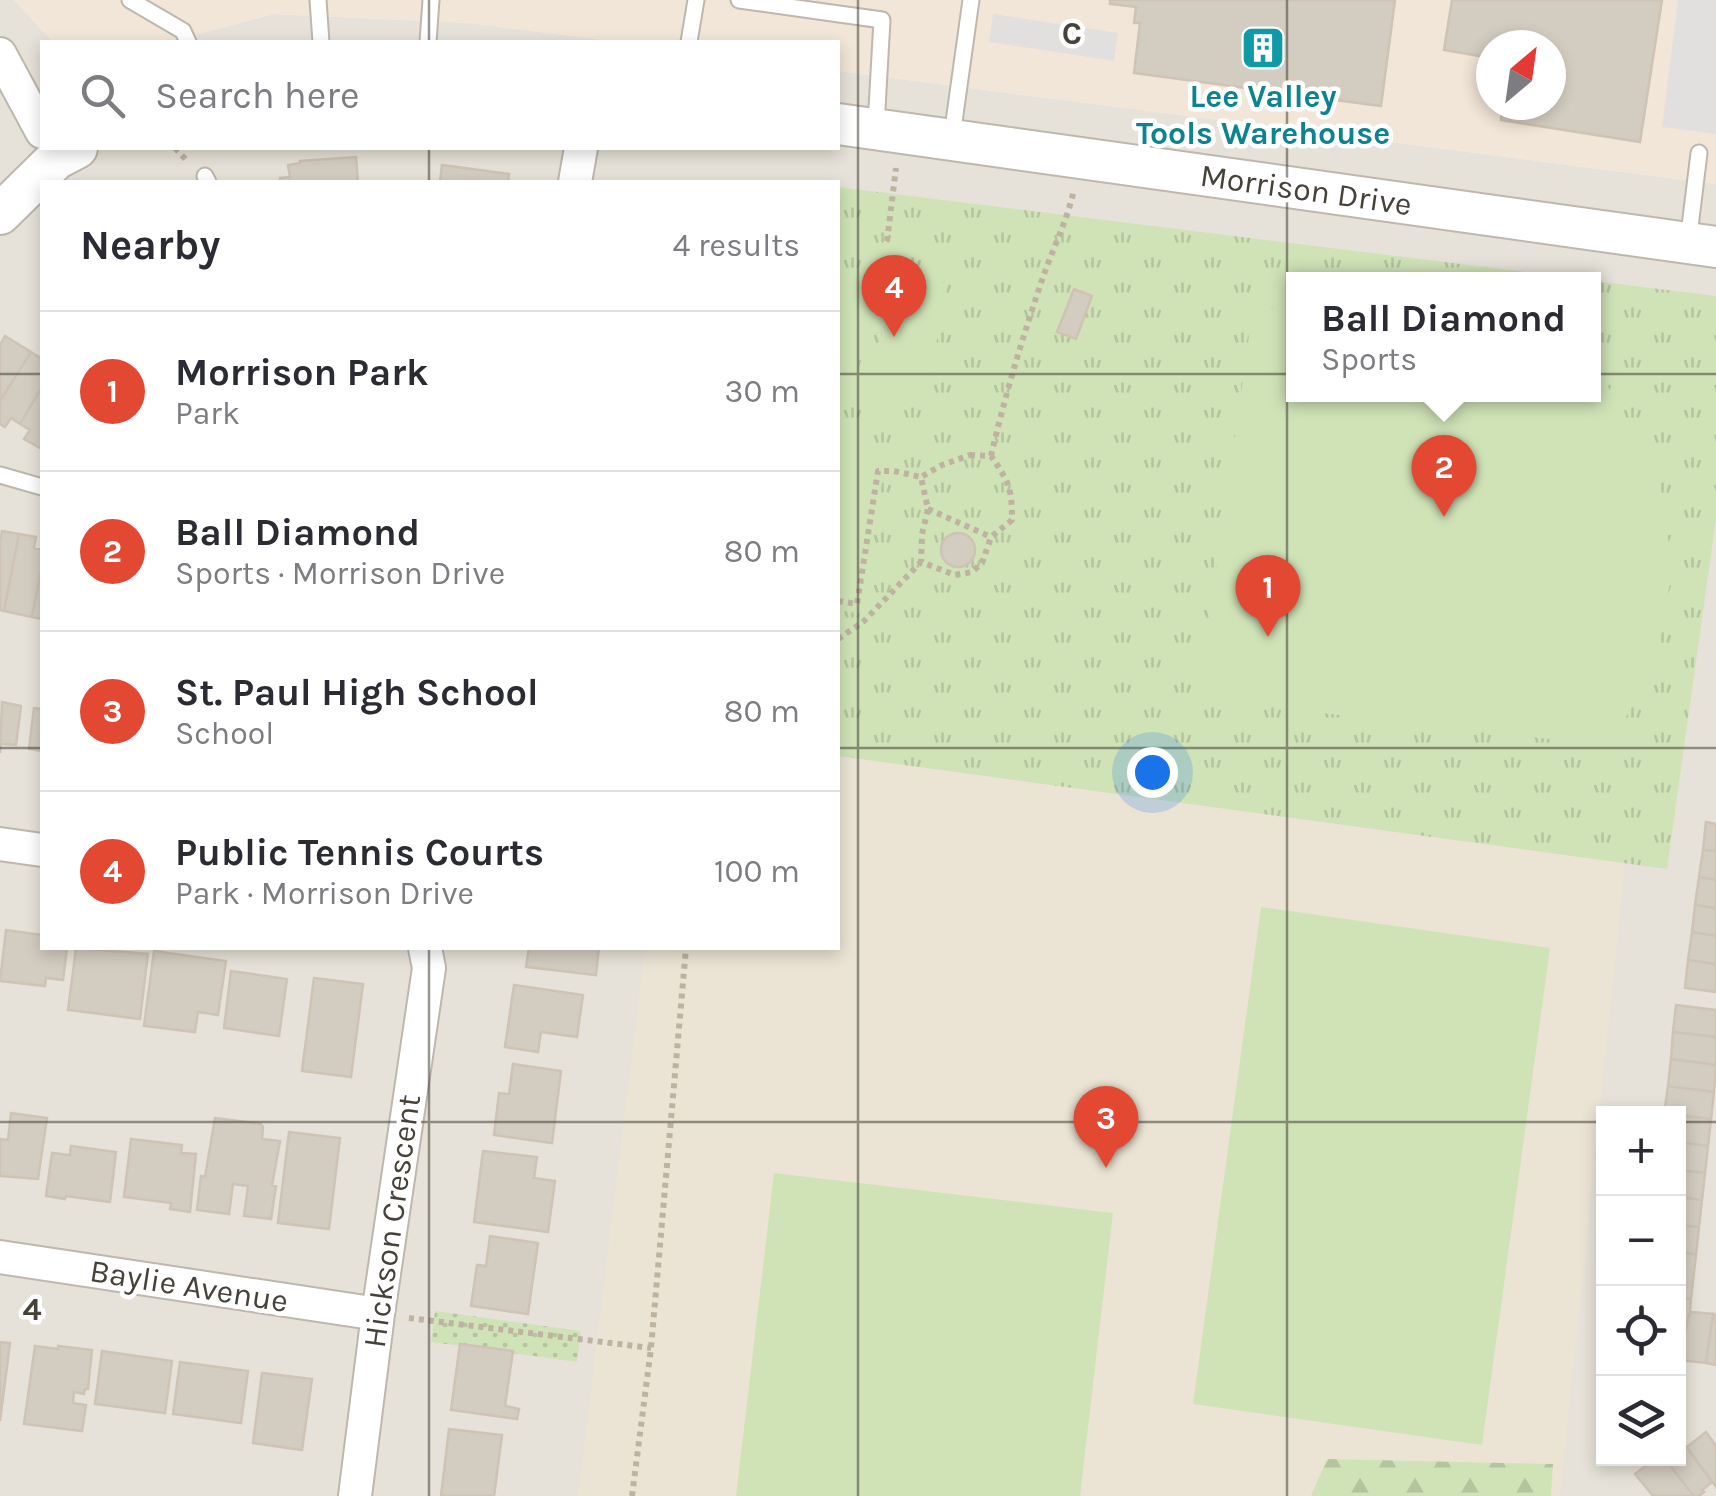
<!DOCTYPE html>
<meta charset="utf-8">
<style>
body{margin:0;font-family:Karla,sans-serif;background:#f2f2f3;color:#2b2b33}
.controls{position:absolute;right:30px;bottom:30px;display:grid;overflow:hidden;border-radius:0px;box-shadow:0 5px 15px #0003}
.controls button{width:90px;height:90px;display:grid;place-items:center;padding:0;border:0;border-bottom:2px solid #e1e1e2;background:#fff;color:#2b2b33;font:50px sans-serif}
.compass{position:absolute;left:1476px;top:30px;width:90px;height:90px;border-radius:50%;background:#fff;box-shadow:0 5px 15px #0003;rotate:29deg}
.you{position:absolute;left:1152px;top:772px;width:35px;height:35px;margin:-25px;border:8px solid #fff;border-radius:50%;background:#1a73e8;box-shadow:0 0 0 15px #1a73e833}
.badge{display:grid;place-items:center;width:65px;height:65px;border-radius:50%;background:#e24832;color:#fff;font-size:32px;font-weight:700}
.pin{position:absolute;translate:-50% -82px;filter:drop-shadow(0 2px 5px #0008)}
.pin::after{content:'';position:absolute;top:52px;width:35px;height:30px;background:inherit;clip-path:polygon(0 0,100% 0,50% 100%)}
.popup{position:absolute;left:1286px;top:272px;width:315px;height:130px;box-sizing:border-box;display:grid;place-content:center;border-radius:0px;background:#fff;filter:drop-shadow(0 2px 8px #0005);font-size:32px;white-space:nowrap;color:#7c7c81}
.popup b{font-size:38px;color:#2b2b33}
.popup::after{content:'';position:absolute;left:50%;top:100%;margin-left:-20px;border:20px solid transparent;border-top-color:#fff}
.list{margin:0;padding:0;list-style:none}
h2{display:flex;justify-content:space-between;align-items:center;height:130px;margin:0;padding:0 40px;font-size:42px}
h2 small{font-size:32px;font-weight:400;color:#7c7c81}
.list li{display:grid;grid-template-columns:65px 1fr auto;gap:30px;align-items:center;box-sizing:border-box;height:160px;padding:0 40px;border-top:2px solid #e1e1e2}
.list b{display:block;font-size:38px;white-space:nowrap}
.list p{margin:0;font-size:32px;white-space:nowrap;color:#7c7c81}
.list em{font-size:32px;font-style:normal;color:#7c7c81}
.icon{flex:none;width:55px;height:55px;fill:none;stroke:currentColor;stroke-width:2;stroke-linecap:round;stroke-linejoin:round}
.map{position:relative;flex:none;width:1716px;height:1496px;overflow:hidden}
.search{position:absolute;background:#fff;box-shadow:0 5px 15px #0003;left:40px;top:40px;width:800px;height:110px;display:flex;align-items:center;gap:25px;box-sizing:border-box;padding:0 35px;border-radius:0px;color:#7c7c81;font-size:38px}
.panel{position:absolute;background:#fff;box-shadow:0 5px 15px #0003;left:40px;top:180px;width:800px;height:770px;border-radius:0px}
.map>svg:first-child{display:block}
.residential{fill:#e6e2d9;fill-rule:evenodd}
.commercial{fill:#f2e6d8;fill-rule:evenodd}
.education{fill:#ebe4d5}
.grass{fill:url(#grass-dots)}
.forest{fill:url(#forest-firs)}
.park{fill:url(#park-tufts)}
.pitch{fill:#d0e3b7}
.parking{fill:#e2e0de}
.building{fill:#d3ccc1;stroke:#cec3b4;stroke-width:2.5}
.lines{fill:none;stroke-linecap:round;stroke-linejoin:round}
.service-casing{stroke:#beb7ad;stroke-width:19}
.minor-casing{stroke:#beb7ad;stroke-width:36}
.tertiary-casing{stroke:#beb7ad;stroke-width:44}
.path{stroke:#beb3a0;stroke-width:6;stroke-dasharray:5 5;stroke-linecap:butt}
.service{stroke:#fff;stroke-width:15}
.minor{stroke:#fff;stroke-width:32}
.tertiary{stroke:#fff;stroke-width:40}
.grid{fill:none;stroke:#464139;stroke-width:2.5;stroke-opacity:0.55}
.labels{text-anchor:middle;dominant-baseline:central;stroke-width:9;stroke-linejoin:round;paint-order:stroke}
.culture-label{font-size:32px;font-weight:bold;fill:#0d838f;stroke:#fff}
.street-label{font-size:32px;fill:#464139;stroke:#fff}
.grid-label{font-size:32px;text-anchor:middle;font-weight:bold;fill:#464139;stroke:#fff;stroke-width:9;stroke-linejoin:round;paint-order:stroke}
</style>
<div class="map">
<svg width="1716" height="1496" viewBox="0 0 1716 1496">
<defs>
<pattern id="grass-dots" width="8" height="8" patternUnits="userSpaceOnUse" patternTransform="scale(2.5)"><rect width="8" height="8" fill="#d0e3b7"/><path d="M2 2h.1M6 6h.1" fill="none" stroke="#b4c49e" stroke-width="1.8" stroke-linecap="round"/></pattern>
<pattern id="forest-firs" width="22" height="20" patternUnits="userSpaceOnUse" patternTransform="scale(2.5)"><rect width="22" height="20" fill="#d0e3b7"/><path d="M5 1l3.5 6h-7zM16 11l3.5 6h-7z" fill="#b4c49e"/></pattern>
<pattern id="park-tufts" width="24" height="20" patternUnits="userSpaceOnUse" patternTransform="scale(2.5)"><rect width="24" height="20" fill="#d0e3b7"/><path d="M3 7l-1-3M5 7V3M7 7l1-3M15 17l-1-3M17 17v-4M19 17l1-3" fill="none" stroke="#b4c49e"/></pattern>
</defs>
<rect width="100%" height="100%" fill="#f3f0ea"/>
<path class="residential" d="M0,0H14L53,42H42V148H838V71L1716,184V1496H0ZM42,182H838V948H42ZM1294,280H1594V394H1294ZM1604,1114H1678V1458H1604Z
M273,14L469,23L619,42H170Z"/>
<path class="commercial" d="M14,0H1716V184L838,71V42H619L469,23L273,14L170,42H53ZM1491,45H1551V105H1491Z"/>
<path class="education" d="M838,756L1625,862L1560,1496H578L645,948H838Z"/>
<path class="grass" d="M435,1311L581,1331L577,1362L431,1342Z"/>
<path class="forest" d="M1327,1459L1553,1464L1551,1496H1311Z"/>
<path class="park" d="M838,187L1582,279L1294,280V394H1594V281L1716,296V519L1667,869L838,756Z"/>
<path class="pitch" d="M838,267L872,272L855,392L838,390Z
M890,275L945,283L928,403L873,395Z
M1294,301V394H1594V374L1607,385L1655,469L1673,565L1657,661L1610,746L1210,700L1200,687L1252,314Z
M838,448L886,455L862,614L838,610Z
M1261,907L1550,948L1482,1445L1193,1404Z
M774,1173L1113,1213L1080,1496H736Z"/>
<path class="parking" d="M1678,0H1716V134L1662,127Z
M993,14L1118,33L1114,61L989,42Z"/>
<path class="building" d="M1110,0H1395L1381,106L1134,73L1140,23H1134L1136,7L1110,4Z
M1452,0H1662L1640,142L1501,120L1503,105H1551V45H1491V58L1444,50Z
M356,157L358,182H280V178L290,177L288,165L300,163V161Z
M442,165L509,174L508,182H440Z
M1074,289L1092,296L1076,339L1057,332Z
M5,336L31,352L0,401V345Z
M31,352L42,359V387L20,424L11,418L5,427L0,424V401Z
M42,387V443L40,448L24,439L30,430L20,424Z
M2,531L19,534L4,611L0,610V541Z
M941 550a17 17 0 1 1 34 0a17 17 0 1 1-34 0Z
M19,534L36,537L34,548L42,550V565L32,617L4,611Z
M42,565V619L32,617Z
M2,702L21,706L16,745L1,744L0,753Z
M34,708L42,709V751L29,749Z
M1706,822L1716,824V851L1703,850Z
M1703,850L1716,851V880L1699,877Z
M1699,877L1716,880V908L1695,905Z
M1695,905L1716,908V936L1692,932Z
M6,930L42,935V948H67L63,980L46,978L45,986L0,981Z
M1692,932L1716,936V964L1688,960Z
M76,948L148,954L140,1019L68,1010Z
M529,948H599L596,975L526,967Z
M154,951L226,961L218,1015L198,1012L195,1032L144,1026Z
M1688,960L1716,964V992L1685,988Z
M231,971L287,979L279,1036L224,1028Z
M314,978L363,984L351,1077L302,1071Z
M514,985L583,995L577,1037L541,1032L538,1052L505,1047Z
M1676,1005L1716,1010V1037L1673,1032Z
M1673,1032L1716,1037V1065L1671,1059Z
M1671,1059L1716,1065L1714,1092L1668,1086Z
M513,1064L561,1071L552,1143L494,1135L499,1093L509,1094Z
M1668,1086L1714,1092L1711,1119L1664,1114Z
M11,1113L47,1118L38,1179L0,1176V1139L8,1140Z
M1678,1115L1711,1119L1708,1146L1678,1142Z
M215,1118L261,1124L263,1127L262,1139L280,1141L272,1185L276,1186L271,1219L244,1216L248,1186L233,1184L229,1214L197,1210L201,1176L205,1177Z
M289,1132L340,1138L329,1229L278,1223Z
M131,1139L182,1145L181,1153L196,1154L190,1212L170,1209L171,1203L124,1197Z
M1678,1142L1708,1146L1705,1173L1678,1170Z
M71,1146L116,1152L110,1202L66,1196L65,1199L46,1196L52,1153L70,1155Z
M483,1151L537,1157L534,1178L555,1181L548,1232L474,1222Z
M1678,1170L1705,1173L1702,1200L1678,1197Z
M1678,1197L1702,1200L1699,1227L1678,1225Z
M1678,1225L1699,1227L1696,1254L1678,1252Z
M490,1236L538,1243L528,1314L471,1306L477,1265L486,1266Z
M1678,1252L1696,1254L1691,1299L1678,1298Z
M1678,1298L1691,1299L1690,1312L1681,1344L1678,1343Z
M1690,1312L1713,1314L1706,1363L1678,1360Z
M1713,1314L1716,1315V1365L1706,1363Z
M0,1342L10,1343L0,1421Z
M460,1344L513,1351L505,1406L519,1409L517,1419L451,1410Z
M35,1346L58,1349V1346L92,1350L88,1389H85L84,1394L74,1392L73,1403L86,1405L82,1431L24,1424Z
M102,1351L172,1361L165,1413L95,1404Z
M180,1362L248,1371L241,1423L173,1414Z
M262,1373L312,1379L302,1450L253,1443Z
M449,1429L502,1435L494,1496H441Z
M1706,1432L1716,1446V1487L1687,1447Z
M1681,1440L1712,1482L1702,1490L1704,1492L1699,1496H1694L1664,1458H1678V1442Z
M1656,1458H1664L1694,1496H1653L1635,1474Z"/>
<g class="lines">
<defs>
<path id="service" d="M130,0L183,31L188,42
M318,0L321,42
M739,0L882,20L876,126
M428,42L431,0
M689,42L696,0
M952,136L971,0
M205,176L208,182
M1688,243L1699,153
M0,475L42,487"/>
<path id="minor" d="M0,54L42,132
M575,182L581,148
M0,844L42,850
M0,1257L378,1314
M355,1496L378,1314L429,968L425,948"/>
<path id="tertiary" d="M838,124L1716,247
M0,214L56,159L77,148"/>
</defs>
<use href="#service" class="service-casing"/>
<use href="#minor" class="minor-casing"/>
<use href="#tertiary" class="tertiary-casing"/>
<path class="path" d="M175,148L188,162
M887,241L896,168
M970,455L991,456C1009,482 1012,488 1012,520L991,537L982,563L972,572L955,575L921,562L922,534L928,509L921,477L942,465Z
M991,456C1005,395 1023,336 1043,277C1053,248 1068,219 1074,189
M928,509L991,537
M838,601L857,604L878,471H894L921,477
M838,639L863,622L921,562
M409,1318L651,1348
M632,1496L651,1348L686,948"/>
<use href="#service" class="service"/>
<use href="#minor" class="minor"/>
<use href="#tertiary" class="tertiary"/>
</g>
<path class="grid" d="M429,0V42M858,0V1496M1287,0V1496M429,148V182M0,374H42M838,374H1716M0,748H42M838,748H1716M429,948V1496M0,1122H1604M1678,1122H1716"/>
<defs>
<symbol id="building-square" viewBox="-11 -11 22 22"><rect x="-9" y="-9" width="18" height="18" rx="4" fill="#0f9aa8" stroke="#fff"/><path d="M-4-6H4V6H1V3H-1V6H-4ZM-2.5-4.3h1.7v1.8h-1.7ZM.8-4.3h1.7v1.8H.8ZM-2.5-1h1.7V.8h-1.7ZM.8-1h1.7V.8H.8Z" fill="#fff"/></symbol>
</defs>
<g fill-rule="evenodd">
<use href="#building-square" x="1238" y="23" width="50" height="50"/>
</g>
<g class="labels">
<g class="culture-label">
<text x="1263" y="96">Lee Valley<tspan x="1263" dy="37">Tools Warehouse</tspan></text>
</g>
<g class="street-label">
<text transform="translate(1306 190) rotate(8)">Morrison Drive</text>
<text transform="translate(392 1221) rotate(-82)">Hickson Crescent</text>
<text transform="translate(189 1286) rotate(9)">Baylie Avenue</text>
</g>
</g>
<g class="grid-label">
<text x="1072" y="44">C</text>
<text x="32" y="1320">4</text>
</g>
</svg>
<div class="controls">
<button>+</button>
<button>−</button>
<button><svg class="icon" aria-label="locate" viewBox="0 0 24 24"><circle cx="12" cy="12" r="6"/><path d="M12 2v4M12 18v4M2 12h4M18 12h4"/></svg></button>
<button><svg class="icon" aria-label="layers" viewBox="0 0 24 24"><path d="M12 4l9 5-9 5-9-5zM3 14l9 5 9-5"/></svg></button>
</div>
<svg class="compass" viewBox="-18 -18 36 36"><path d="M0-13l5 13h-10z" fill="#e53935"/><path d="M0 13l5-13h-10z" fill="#7c7c81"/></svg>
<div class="you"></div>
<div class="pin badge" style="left:1268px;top:637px">1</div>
<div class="pin badge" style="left:1444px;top:517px">2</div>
<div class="popup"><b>Ball Diamond</b>Sports</div>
<div class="pin badge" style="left:1106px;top:1168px">3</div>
<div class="pin badge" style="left:894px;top:337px">4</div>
<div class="search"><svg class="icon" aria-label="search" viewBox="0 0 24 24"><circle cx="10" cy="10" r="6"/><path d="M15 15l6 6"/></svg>Search here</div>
<section class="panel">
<h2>Nearby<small>4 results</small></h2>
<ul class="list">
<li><span class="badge">1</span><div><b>Morrison Park</b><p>Park</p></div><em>30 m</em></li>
<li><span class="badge">2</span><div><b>Ball Diamond</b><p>Sports · Morrison Drive</p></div><em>80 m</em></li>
<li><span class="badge">3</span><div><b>St. Paul High School</b><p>School</p></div><em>80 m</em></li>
<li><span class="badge">4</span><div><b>Public Tennis Courts</b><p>Park · Morrison Drive</p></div><em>100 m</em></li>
</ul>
</section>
</div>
